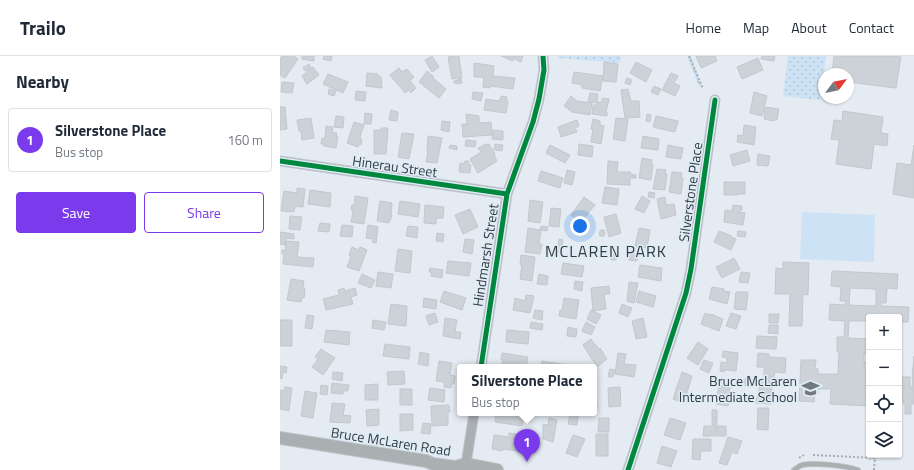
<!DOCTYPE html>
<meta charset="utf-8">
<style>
body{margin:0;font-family:"Titillium Web",sans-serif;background:#f2f2f3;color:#1f2937}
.controls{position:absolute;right:12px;bottom:12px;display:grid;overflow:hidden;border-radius:4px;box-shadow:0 1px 3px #0004}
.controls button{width:36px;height:36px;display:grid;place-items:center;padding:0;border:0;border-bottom:1px solid #e0e1e3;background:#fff;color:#1f2937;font:20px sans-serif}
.compass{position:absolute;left:538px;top:12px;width:36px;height:36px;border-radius:50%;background:#fff;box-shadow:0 1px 3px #0004;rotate:58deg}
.you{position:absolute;left:300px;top:170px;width:14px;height:14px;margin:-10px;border:3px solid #fff;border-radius:50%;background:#1a73e8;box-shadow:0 0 0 6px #1a73e833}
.badge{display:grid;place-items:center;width:26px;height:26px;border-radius:50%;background:#7c3aed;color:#fff;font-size:13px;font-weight:700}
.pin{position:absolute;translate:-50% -33px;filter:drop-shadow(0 1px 2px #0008)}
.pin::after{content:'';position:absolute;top:21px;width:14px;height:12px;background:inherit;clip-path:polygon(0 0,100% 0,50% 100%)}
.popup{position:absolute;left:177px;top:308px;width:140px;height:52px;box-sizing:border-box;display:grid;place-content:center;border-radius:4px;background:#fff;filter:drop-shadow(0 1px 3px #0005);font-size:13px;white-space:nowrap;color:#747a83}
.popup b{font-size:15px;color:#1f2937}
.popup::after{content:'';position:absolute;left:50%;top:100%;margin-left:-8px;border:8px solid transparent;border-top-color:#fff}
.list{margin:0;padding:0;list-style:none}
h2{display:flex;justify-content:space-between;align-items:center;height:52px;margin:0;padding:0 16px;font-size:17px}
h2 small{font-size:13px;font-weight:400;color:#747a83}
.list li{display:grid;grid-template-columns:26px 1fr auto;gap:12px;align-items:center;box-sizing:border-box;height:64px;margin:0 8px 8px;padding:0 8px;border:1px solid #e0e1e3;border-radius:4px}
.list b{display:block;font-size:15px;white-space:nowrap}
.list p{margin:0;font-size:13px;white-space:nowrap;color:#747a83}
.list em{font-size:13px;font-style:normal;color:#747a83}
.actions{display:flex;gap:8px;padding:12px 16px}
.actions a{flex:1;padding:9px 0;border:1px solid #7c3aed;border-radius:4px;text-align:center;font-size:14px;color:#7c3aed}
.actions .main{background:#7c3aed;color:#fff}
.icon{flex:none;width:22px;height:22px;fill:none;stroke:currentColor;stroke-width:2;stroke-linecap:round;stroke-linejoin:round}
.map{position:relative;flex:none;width:634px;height:414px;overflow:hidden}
header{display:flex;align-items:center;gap:24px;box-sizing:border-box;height:56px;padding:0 20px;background:#fff;border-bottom:1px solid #e0e1e3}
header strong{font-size:19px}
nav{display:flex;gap:22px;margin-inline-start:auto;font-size:14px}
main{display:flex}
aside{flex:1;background:#fff}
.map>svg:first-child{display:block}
.grass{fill:url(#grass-dots)}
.pitch{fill:#cde2f4}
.building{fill:#ccd2d7;stroke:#c2c8cd;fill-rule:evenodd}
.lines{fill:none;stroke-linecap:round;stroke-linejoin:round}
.lane-casing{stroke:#c2c8cd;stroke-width:6}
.street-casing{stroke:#c2c8cd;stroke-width:11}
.secondary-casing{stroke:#c2c8cd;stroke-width:14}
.path{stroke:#aaadb0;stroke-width:2;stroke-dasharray:2 2;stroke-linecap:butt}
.lane{stroke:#acafb1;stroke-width:4.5}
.street{stroke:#acafb1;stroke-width:9}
.secondary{stroke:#aaafb2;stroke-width:12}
.cycleway-casing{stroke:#deecf8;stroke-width:8}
.cycleway{stroke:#00873e;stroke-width:5}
.labels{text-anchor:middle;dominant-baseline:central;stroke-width:3;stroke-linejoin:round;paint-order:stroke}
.street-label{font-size:14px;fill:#353b3f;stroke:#deecf8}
.poi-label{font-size:14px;fill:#353b3f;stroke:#deecf8;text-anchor:end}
.quarter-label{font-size:16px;letter-spacing:1px;fill:#353b3f;stroke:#deecf8}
</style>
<header>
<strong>Trailo</strong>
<nav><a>Home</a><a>Map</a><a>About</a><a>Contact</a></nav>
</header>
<main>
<aside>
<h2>Nearby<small></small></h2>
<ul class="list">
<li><span class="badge">1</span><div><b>Silverstone Place</b><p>Bus stop</p></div><em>160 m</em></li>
</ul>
<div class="actions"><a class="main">Save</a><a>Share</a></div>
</aside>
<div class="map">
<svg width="634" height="414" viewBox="0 0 634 414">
<defs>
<pattern id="grass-dots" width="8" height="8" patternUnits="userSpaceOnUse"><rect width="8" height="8" fill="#cde2f4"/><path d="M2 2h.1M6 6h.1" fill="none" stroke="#b1c3d2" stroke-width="1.8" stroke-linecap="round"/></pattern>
</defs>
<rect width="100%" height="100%" fill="#e4ebf2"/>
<path class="grass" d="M278,0H341L340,7L279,2Z
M407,0H411L422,29L419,31Z
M508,0H546L540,44L503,40Z"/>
<path class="pitch" d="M522,156L595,159L594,206L520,203Z"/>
<path class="building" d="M2,0H14L18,3L5,22L0,19V5L1,3H0Z
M22,0H34V5L22,3Z
M44,0H52L51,5L43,3Z
M152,0L159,11L152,16L145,4Z
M169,0H179L182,22L172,23L168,2H169Z
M221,0H235L233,5Z
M236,0H243L241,6L235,3Z
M416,0H435L437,5L421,12Z
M482,0H495L494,5L481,3Z
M554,0H613L621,1L616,32L568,26V18H552Z
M478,2L483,14L462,23L457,11Z
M324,6L338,8L336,26L323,25Z
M356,6L372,14L366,26L350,17Z
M194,7L214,10L213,20L235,22L233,33L210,30V32L203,31L204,21H194Z
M29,8L31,12L25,15L23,12Z
M33,11L39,19L27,28L22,20Z
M119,12L122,16L127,13L134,21L130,25L136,32L131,37L129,34L125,37L110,19Z
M147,15L154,21L153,22L166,33L159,42L139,26Z
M294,16L323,20L320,35L302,32V29L292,27Z
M87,17L98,18V20L101,21L102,32L86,30Z
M391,17L398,20L394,27L400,30L395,40L382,34Z
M48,18L68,26L63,37L43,28Z
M347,22L352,24L350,29L345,27Z
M181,23L182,27L177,28V27H174V25Z
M2,26L14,27L12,37L1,36Z
M374,30L381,33L378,39L371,36Z
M49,33L56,35L54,40L48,38Z
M348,33L351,45H359L360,61L345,62L341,34Z
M76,35L86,36L85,45L75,44Z
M193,36L203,37L201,45L192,43Z
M474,36L487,40L482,60L470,57Z
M310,37L318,38L317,47L308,45Z
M221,40L227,41L226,45H228L226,57L204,54L206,43L219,45V44H220Z
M291,40L297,45L312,47L310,59L292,56L284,50Z
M322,42L329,43L326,56H327V60L312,58L313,49H317L318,46H322Z
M0,51H5L7,73L0,74Z
M485,51L499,53L497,64H494V65L484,63Z
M111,54L118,56L117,65L109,64Z
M563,55L603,61L601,77L608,78L607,90L594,88L591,113L556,108L559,84L551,83L554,64L562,65Z
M85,57L92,58L91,68H84Z
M186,58L199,60V67L211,66L212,79L183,81L182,68H187Z
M367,58L371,59L370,66L366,65Z
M56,60L64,61L63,72L54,71Z
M376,60L398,65L395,76L373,71Z
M31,62L34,82L22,84L21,75H19L17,64Z
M336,62L348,63L345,85L333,83Z
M313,63L320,65V69L324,70L321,88L311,86L313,73H311Z
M297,64L299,70L295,72L297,76L281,81L278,71Z
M162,65L170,66L169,76L161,74Z
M74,66L84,69L80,81L81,84H82L81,89L79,88L78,91L67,87Z
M464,69L476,71L474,89L457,86L458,79L463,80Z
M46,70L53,71L52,76L57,77L56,80L58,81L56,92L44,90V88H41L42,82H45Z
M101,72H108L106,98H94V74H101Z
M213,74L223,75V84L212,83Z
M122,77L134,78L129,103L118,101Z
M148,80L162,82L157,107L146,106L148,95H147Z
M363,80L379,83L378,94L361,92Z
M186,84L196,85L195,91L185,90Z
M206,88L207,89L209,88L215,98L214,99L217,105L198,117L190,103L201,96L198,92Z
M215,88L223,89L222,95L214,94Z
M299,88L313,90L312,101L298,99Z
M170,89L177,90V94L169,92Z
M270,89L290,99L285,107L266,97Z
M388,89L403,92L401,103L386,101Z
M634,89V142L613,138L617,107L631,109Z
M467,94L470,105L453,110L450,99Z
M478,98L490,100L488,110L477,109Z
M362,102L372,104L371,108H373L371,124L359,122Z
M185,105H189L188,108L191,109L190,117L179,116L180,107L184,108Z
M328,105L338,106L337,116H351L350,118L356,119V122H350V129L327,128Z
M377,113L386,114L385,118H387L385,134L373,133Z
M287,114L295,116L292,129L284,127Z
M261,115L283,122L280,132L258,125Z
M392,116L402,117L401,122H403L401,138L389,136Z
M444,126H465V138H457V139H444Z
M325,131L339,133L337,149L322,147Z
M17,132L25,133L23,151L15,150L14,156L1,155L4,135L17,137Z
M30,134L51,137L50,151L28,148Z
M369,136L375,137L374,142L368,141Z
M75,140L88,142L84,168L71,166L73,155L71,154L72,149H74Z
M362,140L370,145L364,157L355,153Z
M304,141L315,149L301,166L291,159Z
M385,141L386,149L394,148L396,159L381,163L377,143Z
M250,144L263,146L260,167L248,165Z
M100,145L112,147L111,159H112L109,167L97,165Z
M120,145L140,148L138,161L118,158Z
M145,149L164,151L163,162H156V168L144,167Z
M453,149L462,150V154H460L459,156L465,157L463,169L444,166L445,154L452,155Z
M271,152L281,153L279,171L269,170Z
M190,153L198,171L183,178L175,159Z
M336,158L341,177L329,181L324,161Z
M10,160L22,161L20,174L9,173Z
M40,167L50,168L49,176L38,175Z
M62,169L73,170L72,181L60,180Z
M88,169L98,171L96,187L92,186L93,183L86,182Z
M128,170L138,171L137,182L126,180Z
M261,170L268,171L267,175L261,174L259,188H262L260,198L245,196L248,172L260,174Z
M359,172L370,174L367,192L355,190Z
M321,174H324L325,177L324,180H320L319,177Z
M439,175L452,180L451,181L456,183L451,194L434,186Z
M458,175L466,176L465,181L457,180Z
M0,176L14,178V183L6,182L5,189L0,188Z
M157,177L164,178L163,186L156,185Z
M185,183L194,184L192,198L183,196Z
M279,183L283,184L281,197L277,196Z
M6,185L19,186L17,201L34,202L33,211L3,208L4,198H2V194L5,195Z
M72,191L79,194L80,191L87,194L79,215L67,211L71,200L69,199Z
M118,193L132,195L130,217L115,215Z
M331,197L336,198V204H331Z
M350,197L358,198L357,205L349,204Z
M241,199L255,201L252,225L240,223L242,209H240Z
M454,202L460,213L442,222L436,211Z
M168,205L191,207L189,220L166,217Z
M503,206L529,207L528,239L523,238L522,270H509L510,238H495L496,212L503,213Z
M283,207L304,210L302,221L281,218Z
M360,209L382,212L381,225L358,221Z
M150,212L163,214L162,222L151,220L152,216H149Z
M552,215L618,218L617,233L607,232L606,247H601V250L629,251L628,266H619V261H589V265H569L568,282L589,283V298H584V306H589V350L550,348L551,333H538V338H535L534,346L519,345L521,304H536L535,312L538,313V318H558L559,296H557V281H564L565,265L549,264L550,248L565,249L566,245H560L561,231L551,230ZM570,232L596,233V250L569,249Z
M98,216L113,218L111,232L96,230Z
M461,216L470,217L468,227L459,226Z
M82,218L95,224L91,232L78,227Z
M259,218L268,220L267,229L257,228Z
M11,223L24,225L23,232L25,233L24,242H22L21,246L7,244Z
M295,225L303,226L302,235L294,233Z
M349,226L358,227L354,247L347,245Z
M329,230L330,238H324L326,253L313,255L311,232Z
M432,231L444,233V235L450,236L447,248L429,243Z
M64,232L65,235L75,232L77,239L71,241L73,248L46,254L43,243L59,239L58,234Z
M164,235L186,242L182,254L160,246Z
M359,235L376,240L373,251L356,246Z
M456,236H468L466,254L454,253Z
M246,239L254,240L250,257L233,254L235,242L245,245Z
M144,242L157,244L156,253L143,251Z
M284,242L299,244L296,263L279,260L280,254L282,255Z
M111,248L127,250L126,270L108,268Z
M342,248L352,252L348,261L339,257Z
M255,254L263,255L262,264L253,262Z
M311,254L321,259L316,268L307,263Z
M155,257L158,266L149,269L146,260Z
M425,257L431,259V258L443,263L439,275L421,268Z
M451,257L461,260L456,273L446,270Z
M489,258H499L498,267H489Z
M27,259L34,260L32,273L25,272Z
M165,262L177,264L175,276H181L180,283L163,280Z
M363,262L367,281L356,283L352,265Z
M0,264H12V290H0Z
M93,264L106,266L104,274L92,272Z
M251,266L263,268L262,274L250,272Z
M306,266L315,271L311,279L302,275Z
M489,269H498V278L488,277Z
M288,271L297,273L296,281L287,280Z
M46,274L70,276L69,289L44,286Z
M227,274L249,276L248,288L226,286Z
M477,280L497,281L496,293L476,292Z
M619,280H621L620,302H619Z
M311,283L314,288H315L319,293L320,292L327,303L317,311L303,289Z
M418,286L428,293L418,309L407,302Z
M105,288L130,291L129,303L103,300Z
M41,293L55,302L43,319L32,311L38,303L35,301Z
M443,295L458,297L456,315L445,314L444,316L440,315L441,306L447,307V302L442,301Z
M140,296L149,298L148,310L138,308Z
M222,297L248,301L246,311L222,309L223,304H221Z
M338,297L346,298L344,308L356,309L354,321L335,318Z
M478,297L489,298V301L506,302L505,317L495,316L494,322H484V311H477Z
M634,300V348H631V358H625V348H623L624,345L619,344V321H630V331H632L633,322H632Z
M424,304L433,307L429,317L420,313Z
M159,305L172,307L170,319L175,320L174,328L172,327L171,332L164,331V326L156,325Z
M262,305L288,309L287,311H261Z
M0,310L7,311L6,317L3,316L2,323L0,322Z
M330,313L335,314L333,321H328Z
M124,315L125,328L108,329L107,316Z
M53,316L63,317L62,325L52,323Z
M402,316L412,320L404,347L393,343Z
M465,323H472L471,331L465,330Z
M479,323L492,324L491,348L476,347L477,341H479Z
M52,327L69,329L68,335H63V338L51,337Z
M98,328V344H85V329Z
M41,329L48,330L47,339L40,338Z
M439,329L450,331L448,350L436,348Z
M5,331L12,332L9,355L0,353V334L4,335Z
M340,331L341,350L329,351L328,332Z
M150,332L165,334L164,346L148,344Z
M120,333H132V349H120Z
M25,335L37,337L33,362L21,360Z
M316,340L317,352H314V341Z
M52,347L65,348L63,359L71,360L70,367L50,366Z
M169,349L170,356H168V369L152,370L151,350Z
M478,352H489L488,374L477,373Z
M99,353V369L87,370L86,354Z
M432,354H437V362L432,361Z
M216,357L244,358L242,370L215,366Z
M120,358H133V374L120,375Z
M290,358L298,360L297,369L288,368Z
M269,362L277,364L273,386L263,383V368L268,369Z
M319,362H329V376H318Z
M390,362L406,367L400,384L384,379Z
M432,362H437V369H432Z
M143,367L151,368L150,378L141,377Z
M424,370H436V380H423Z
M437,370H446V380H437Z
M229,377L242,379L239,395L223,393L222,395L212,393L214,379L229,381Z
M316,378H328V400H316Z
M293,379L305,383L297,401L286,397Z
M448,381L462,385L457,398L452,396L447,409L439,407Z
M413,383H431V395H421L420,404L412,403Z
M382,390L397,395L391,411L377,407Z"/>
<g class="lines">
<defs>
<path id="lane" d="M514,414C517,412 519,410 522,409C534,406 567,410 578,414"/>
<path id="street" d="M0,105L227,138
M201,311L227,138L253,66L259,43L264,14L263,0
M186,408L194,357
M348,414L406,237L411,213L435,44"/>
<path id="secondary" d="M0,382L146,405L153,408L175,411L186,408L217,414"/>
</defs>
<use href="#lane" class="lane-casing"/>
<use href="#street" class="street-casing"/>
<use href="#secondary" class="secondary-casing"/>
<path class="path" d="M409,0L423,33
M533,399L595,402L594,414
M519,402L524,399"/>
<use href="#lane" class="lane"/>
<use href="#street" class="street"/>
<use href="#secondary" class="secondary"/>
<defs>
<path id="cycleway" d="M0,105L227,138
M201,311L227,138L253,66L259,43L264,14L263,0
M348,414L406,237L411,213L435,44"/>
</defs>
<use href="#cycleway" class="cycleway-casing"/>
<use href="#cycleway" class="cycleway"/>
</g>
<defs>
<symbol id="school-bare" viewBox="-9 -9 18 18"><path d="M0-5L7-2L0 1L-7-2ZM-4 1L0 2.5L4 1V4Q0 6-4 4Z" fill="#72797e" stroke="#deecf8" stroke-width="2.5" paint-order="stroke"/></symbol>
</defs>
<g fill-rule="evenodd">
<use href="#school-bare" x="518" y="320" width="25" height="25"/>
</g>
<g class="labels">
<g class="street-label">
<text transform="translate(115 110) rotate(8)">Hinerau Street</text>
<text transform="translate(410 136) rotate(-82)">Silverstone Place</text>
<text transform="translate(205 199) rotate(-81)">Hindmarsh Street</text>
<text transform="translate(111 385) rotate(9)">Bruce McLaren Road</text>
</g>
<g class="poi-label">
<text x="517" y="324">Bruce McLaren<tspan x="517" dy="16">Intermediate School</tspan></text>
</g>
<g class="quarter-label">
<text x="326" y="195">MCLAREN PARK</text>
</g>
</g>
</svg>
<div class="controls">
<button>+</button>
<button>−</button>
<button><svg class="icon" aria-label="locate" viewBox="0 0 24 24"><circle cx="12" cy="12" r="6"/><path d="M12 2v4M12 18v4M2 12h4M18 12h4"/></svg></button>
<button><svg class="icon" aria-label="layers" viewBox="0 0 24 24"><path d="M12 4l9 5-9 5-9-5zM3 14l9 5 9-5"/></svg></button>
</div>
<svg class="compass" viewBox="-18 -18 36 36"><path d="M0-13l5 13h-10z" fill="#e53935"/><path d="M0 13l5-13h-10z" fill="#747a83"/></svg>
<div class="you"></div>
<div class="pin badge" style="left:247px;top:406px">1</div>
<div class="popup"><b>Silverstone Place</b>Bus stop</div>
</div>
</main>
